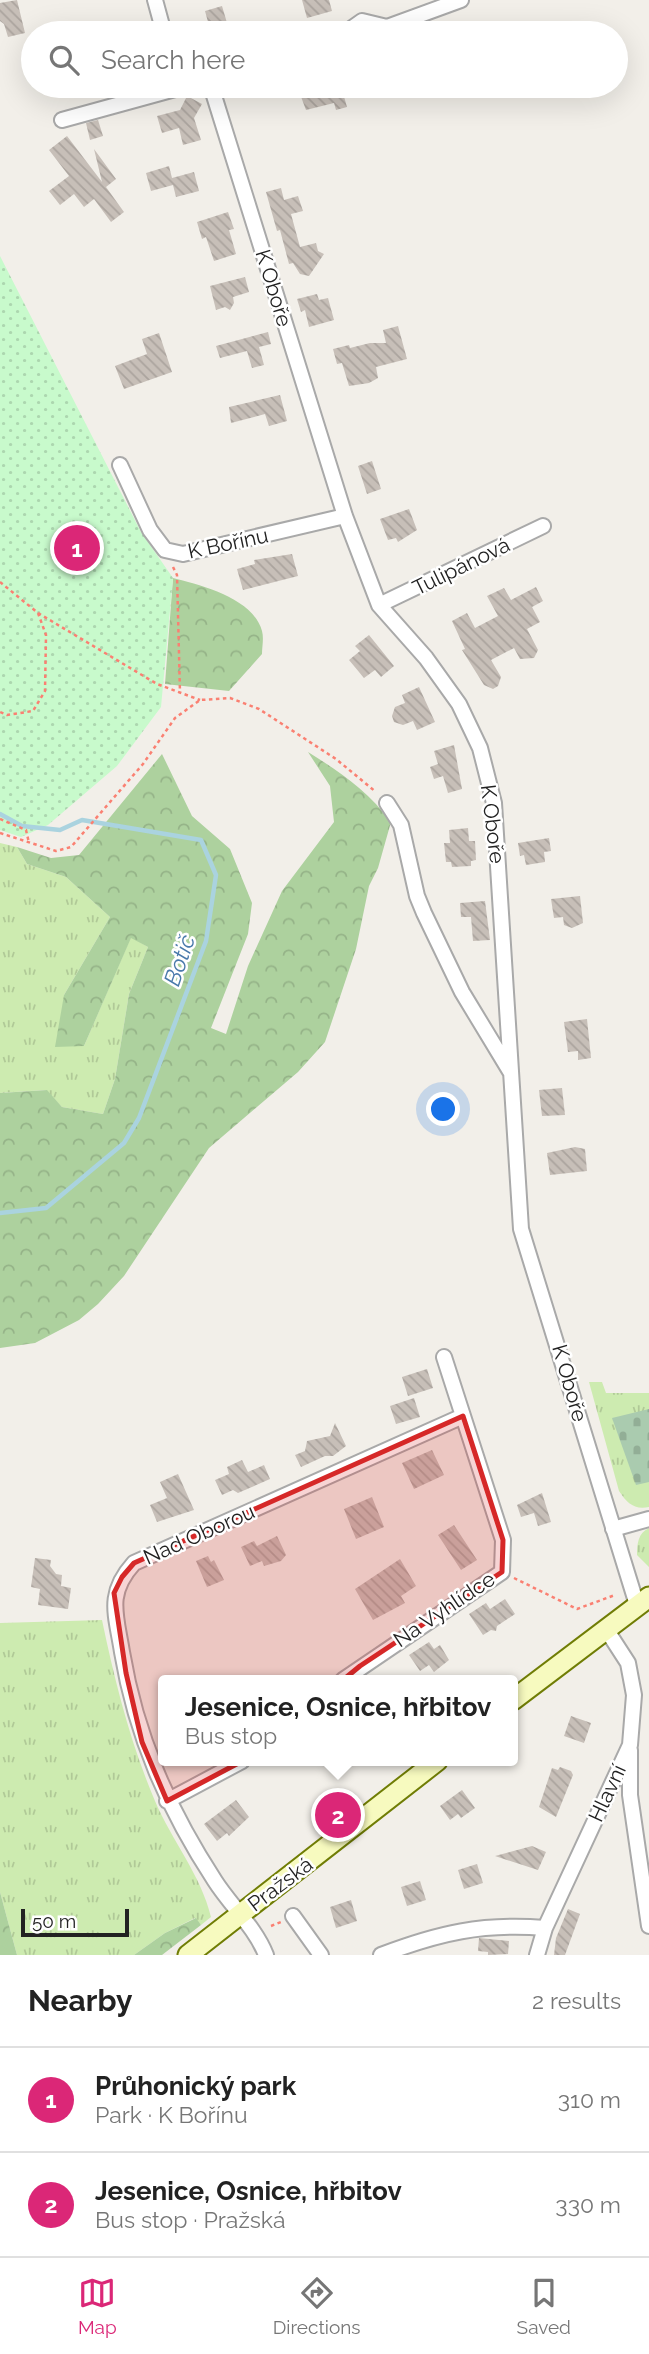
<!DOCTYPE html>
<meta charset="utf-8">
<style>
body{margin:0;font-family:Raleway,sans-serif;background:#f6f6f6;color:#222}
.scale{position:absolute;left:21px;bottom:18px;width:108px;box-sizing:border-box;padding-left:7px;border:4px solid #222;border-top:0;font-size:19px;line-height:24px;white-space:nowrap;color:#222;-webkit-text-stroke:5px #fff;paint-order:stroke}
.you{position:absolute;left:444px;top:1110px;width:24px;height:24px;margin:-18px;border:5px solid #fff;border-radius:50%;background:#1a73e8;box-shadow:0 0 0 10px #1a73e833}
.badge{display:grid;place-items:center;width:46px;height:46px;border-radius:50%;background:#db2777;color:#fff;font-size:23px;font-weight:700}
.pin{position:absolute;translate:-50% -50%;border:4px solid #fff;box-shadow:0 2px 7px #0006}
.popup{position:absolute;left:158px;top:1675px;width:360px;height:91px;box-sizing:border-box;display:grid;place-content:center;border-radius:7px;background:#fff;filter:drop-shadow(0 2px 5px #0005);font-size:23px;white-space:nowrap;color:#767676}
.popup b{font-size:26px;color:#222}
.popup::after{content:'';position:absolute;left:50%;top:100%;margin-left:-14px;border:14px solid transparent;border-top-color:#fff}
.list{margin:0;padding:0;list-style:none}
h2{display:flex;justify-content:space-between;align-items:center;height:91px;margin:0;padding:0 28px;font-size:30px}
h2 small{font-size:23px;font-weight:400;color:#767676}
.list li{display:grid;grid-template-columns:46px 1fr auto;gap:21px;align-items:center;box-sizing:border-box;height:105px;padding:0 28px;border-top:2px solid #e0e0e0}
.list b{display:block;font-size:26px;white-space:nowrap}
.list p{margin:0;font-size:23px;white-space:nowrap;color:#767676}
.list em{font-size:23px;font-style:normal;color:#767676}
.icon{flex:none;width:38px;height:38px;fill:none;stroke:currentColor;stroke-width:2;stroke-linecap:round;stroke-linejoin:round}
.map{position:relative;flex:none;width:649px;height:1955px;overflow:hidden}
.search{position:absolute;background:#fff;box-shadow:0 7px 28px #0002;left:21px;right:21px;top:21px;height:77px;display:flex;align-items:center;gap:18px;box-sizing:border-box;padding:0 24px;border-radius:38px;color:#767676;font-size:26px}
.sheet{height:301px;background:#fff}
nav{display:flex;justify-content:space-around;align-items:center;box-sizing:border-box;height:98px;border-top:2px solid #e0e0e0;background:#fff;font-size:19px;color:#767676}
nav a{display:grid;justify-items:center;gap:4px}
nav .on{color:#db2777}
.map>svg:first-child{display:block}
.grass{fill:url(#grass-tufts)}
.forest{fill:url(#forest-crowns)}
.cemetery{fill:url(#cemetery-stones)}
.park{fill:url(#park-dots)}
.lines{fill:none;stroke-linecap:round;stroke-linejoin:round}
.stream{stroke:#aad3df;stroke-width:4.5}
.building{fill:url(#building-back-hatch)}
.minor-casing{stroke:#a9a9a9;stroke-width:18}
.secondary-casing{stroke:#707d05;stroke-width:23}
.path{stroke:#fa8072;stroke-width:2.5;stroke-dasharray:3.5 3.5;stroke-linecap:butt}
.minor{stroke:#fff;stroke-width:14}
.secondary{stroke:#f7fabf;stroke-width:19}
.marked{fill:#d62828;fill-opacity:0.2;stroke:#d62828;stroke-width:5;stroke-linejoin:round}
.labels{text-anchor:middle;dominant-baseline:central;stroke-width:5;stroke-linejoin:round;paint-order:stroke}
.street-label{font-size:21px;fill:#222;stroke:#fff}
.water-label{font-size:23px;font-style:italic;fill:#4a7aab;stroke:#fff}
</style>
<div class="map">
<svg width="649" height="1955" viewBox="0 0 649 1955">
<defs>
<pattern id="grass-tufts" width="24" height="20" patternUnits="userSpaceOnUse" patternTransform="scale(1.75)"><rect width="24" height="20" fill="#cdebb0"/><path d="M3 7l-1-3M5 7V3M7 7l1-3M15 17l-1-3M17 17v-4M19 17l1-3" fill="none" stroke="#b0c997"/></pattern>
<pattern id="forest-crowns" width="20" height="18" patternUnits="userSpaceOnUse" patternTransform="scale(1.75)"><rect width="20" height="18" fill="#add19e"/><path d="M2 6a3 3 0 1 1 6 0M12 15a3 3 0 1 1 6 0" fill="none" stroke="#95b388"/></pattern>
<pattern id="cemetery-stones" width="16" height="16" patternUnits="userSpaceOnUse" patternTransform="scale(1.75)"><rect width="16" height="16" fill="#aacbaf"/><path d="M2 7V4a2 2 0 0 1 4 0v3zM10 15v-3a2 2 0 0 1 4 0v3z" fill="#92ae96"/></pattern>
<pattern id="park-dots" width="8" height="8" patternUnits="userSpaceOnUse" patternTransform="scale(1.75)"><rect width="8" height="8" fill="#c8facc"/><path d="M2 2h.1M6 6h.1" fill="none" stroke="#acd6af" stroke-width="1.8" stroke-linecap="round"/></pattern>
<pattern id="building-back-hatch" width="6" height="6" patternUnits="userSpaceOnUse" patternTransform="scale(1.75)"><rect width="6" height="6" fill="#c7bfb8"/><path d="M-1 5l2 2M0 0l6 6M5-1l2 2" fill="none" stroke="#aba49e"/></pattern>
</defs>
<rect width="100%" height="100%" fill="#f2efe9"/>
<path class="grass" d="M0,843L17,847L27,864L66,877L110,917L64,995L84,1046L131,937L148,947L129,994L115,1079L103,1114L62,1107L46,1090L0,1093Z
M589,1382H602L606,1393H649V1507C634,1510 627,1503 619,1491Z
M649,1528V1567L637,1555C637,1544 638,1533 649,1528Z
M102,1620C115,1682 130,1742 155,1801C172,1841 201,1875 211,1917L201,1925L195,1918L165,1933L134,1955H17L0,1892V1623Z"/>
<path class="forest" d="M173,578C201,585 253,598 262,631C264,638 262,647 262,654L229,691L165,684Z
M308,752C340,772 368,791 391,822L378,868L369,886L356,949L325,1042L298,1072L209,1148L124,1276L98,1304L79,1320L35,1343L0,1348V1093L47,1090L62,1107L103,1114L115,1079L129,994L148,947L131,938L84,1046L55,1047L64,995L110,917L66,877L27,864L17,847L51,858L79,855L162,754L192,816L230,849L252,903L248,934L211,1028L226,1034L248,966L282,891L334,822L330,786Z
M0,1892L17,1955H0Z
M196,1918L201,1925L162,1955H134L165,1933Z"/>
<path class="cemetery" d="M649,1409V1482L636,1485L612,1418Z"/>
<path class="park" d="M0,256L141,532L173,578L161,707L117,766L48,825L21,837L0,830Z"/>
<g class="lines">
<path class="stream" d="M0,814L22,826L60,830L82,820L201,840L216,875L206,941L139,1118L124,1143L46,1208L0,1213"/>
</g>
<path class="building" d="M17,0L25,33L8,37L4,24L0,21V3Z
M302,0H329L332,11L307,18Z
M222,6L230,33H211L205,11Z
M297,86H341L347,107L336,110L334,103L306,110Z
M187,96L202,104L194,118L201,140L183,145L179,128L162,133L157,116L180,110Z
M98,120L103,136L90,140L86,123Z
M67,136L102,182L94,149L116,179L106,187L124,212L111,222L94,199L84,207L74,194L60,205L49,191L69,176L49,150Z
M169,166L172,178L194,172L199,191L176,197L173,185L151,191L146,173Z
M281,188L284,200L298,196L303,211L291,214L300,247L316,243L318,251L324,254L309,276L300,274L293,263L289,264L280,230L277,231L266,192Z
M228,212L234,229L229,230L236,254L214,261L206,237L202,239L197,222Z
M245,277L249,292L233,297L234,303L230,310L225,307L216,310L210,286Z
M317,294L319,300L328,298L334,320L309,327L305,310L301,312L297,299Z
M398,326L407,359L376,367L378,378L369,383L349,386L342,363L337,364L333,349L349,345L350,348L370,343H386L383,330Z
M268,332L271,344L259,347L264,365L252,368L247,351L220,358L216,346Z
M159,333L172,372L124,389L115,366L147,354L142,339Z
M280,395L287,421L269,426L265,414L231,423L229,407Z
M372,461L381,489L367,494L358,466Z
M409,509L417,530L398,542L396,538L388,540L380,519Z
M292,554L298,576L243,590L237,569L255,564L254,560Z
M536,587L543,601L532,607L540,622L527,629L538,650L534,658L520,659L514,648L491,660L501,677L498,686L493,689L484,685L462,650L465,649L452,621L467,613L475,628L498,616L487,596L504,588L511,600Z
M369,635L394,666L381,677L375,670L364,678L349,660L360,651L355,646Z
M419,687L435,722L417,730L413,721L403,725L394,722L392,716L395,707L405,703L402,695Z
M454,745L462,789L448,793L443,776L434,779L430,767L438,764L434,751Z
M468,828L469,841H475L476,860L471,861V866L452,867L451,862H446L444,843H450L449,830Z
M549,838L551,851L544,852L545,862L526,865L524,855L520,856L518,843Z
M580,896L583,923L572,928L564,925L563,917L554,918L551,899Z
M485,901L490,940L473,941L471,917H461L460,903Z
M587,1019L591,1058L578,1060V1051L568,1052L564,1022Z
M562,1088L565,1115L542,1116L539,1090Z
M575,1147L585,1149L587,1171L550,1175L547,1153Z
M427,1369L433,1388L408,1396L402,1377Z
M414,1398L420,1417L396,1424L390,1406Z
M335,1423L346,1446L333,1456H325L301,1467L295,1455L305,1451L307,1441L330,1436Z
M432,1450L444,1475L414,1489L402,1463Z
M242,1460L248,1472L264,1465L270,1479L238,1493L233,1490L222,1495L215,1480L229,1474L227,1467Z
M178,1474L194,1510L157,1522L150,1505L167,1498L160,1482Z
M542,1493L551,1522L538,1526L534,1513L521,1517L517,1505Z
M372,1497L384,1527L356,1539L344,1509Z
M454,1525L477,1560L461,1570L438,1535Z
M277,1536L286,1555L281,1561L264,1566L262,1561L250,1566L241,1547L254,1541L257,1546Z
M208,1556L211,1562L214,1560L224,1580L207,1587L196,1561Z
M35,1558L51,1560L50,1566L56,1574L62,1575L61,1586L71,1588L68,1609L38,1605L40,1589L31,1587Z
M400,1559L416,1586L401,1596L405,1603L373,1620L355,1589Z
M505,1599L515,1614L497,1626L496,1631L491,1630L483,1635L469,1614L486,1603L490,1609Z
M429,1642L434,1649L440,1645L449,1660L434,1672L429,1665L420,1671L409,1655Z
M571,1716L591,1723L584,1743L564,1736Z
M560,1767L571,1771L573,1775L556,1817L539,1807L552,1768L558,1770Z
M462,1790L475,1808L461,1818L458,1814L450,1820L440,1806Z
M236,1800L249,1817L229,1836L227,1833L217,1841L204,1824Z
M532,1846L546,1852L538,1870L495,1856Z
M477,1864L483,1883L464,1889L458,1870Z
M420,1881L426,1900L407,1906L401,1887Z
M351,1900L357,1921L336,1928L330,1907Z
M568,1909L580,1914L565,1955H554L556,1938Z
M479,1938L509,1941L508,1954L488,1955V1952L478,1951Z"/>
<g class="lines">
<defs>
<path id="minor" d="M155,0L164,33
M387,27L461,0
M345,33L362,21L387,27
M211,86L345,516L379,605L426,658L459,704L480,748L494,803L521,1229L637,1605
M62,120L186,86
M120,465L150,530L165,550L183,554L345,516
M379,605L543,526
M387,803L401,825L417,896L424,913L462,992L511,1073
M613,1529L649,1519
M343,1680L502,1572L503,1540L444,1357
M630,1750V1795L649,1926
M167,1801L242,1761
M293,1916L321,1955
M266,1955C255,1927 231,1906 215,1881C168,1809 136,1736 122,1652C116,1614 106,1594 134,1563L463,1416
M381,1955C439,1933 482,1923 545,1928
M537,1955L545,1928L630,1745L634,1695L628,1663L606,1629"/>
<path id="secondary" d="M513,1700L649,1597
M188,1955L437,1761"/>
</defs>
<use href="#minor" class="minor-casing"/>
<use href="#secondary" class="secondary-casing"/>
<path class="path" d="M173,567L177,575L180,693
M0,582L38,613L46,635L45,691L33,711L7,715L0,712
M38,613L157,684L200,700
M0,819L26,830L29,843
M0,833L56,851L71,847L143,764L175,718L200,700L230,698L259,709L336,759L376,792
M514,1578L577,1609L615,1595
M271,1926L281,1922"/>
<use href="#minor" class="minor"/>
<use href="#secondary" class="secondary"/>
</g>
<path class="marked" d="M463,1416L503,1540L502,1572L360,1666L248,1758L167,1801L142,1742L126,1673L114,1593L122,1577L134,1563Z"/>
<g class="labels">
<g class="street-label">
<text transform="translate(274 288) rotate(73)">K Oboře</text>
<text transform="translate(228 543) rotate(-12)">K Bořínu</text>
<text transform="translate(461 566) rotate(-26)">Tulipánová</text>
<text transform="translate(493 824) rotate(83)">K Oboře</text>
<text transform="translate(570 1383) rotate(74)">K Oboře</text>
<text transform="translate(199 1534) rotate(-24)">Nad Oborou</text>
<text transform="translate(444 1609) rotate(-34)">Na Vyhlídce</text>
<text transform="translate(607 1793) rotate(-65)">Hlavní</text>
<text transform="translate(280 1884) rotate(-37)">Pražská</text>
</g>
<g class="water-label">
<text transform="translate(179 960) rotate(-71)">Botič</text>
</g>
</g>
</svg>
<div class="scale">50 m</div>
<div class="you"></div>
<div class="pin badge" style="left:77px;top:548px">1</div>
<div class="pin badge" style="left:338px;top:1815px">2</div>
<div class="popup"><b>Jesenice, Osnice, hřbitov</b>Bus stop</div>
<div class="search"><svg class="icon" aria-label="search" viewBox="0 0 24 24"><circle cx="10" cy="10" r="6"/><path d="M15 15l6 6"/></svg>Search here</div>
</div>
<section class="sheet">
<h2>Nearby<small>2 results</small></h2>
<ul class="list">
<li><span class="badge">1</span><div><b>Průhonický park</b><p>Park · K Bořínu</p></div><em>310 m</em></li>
<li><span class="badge">2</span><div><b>Jesenice, Osnice, hřbitov</b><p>Bus stop · Pražská</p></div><em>330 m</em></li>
</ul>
</section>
<nav>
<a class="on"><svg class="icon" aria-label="map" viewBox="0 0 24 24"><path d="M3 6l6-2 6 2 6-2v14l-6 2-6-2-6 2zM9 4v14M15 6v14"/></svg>Map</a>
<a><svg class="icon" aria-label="directions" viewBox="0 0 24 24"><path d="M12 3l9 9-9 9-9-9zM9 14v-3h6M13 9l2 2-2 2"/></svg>Directions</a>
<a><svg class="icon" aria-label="saved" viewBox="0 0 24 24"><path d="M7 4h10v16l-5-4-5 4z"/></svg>Saved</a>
</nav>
